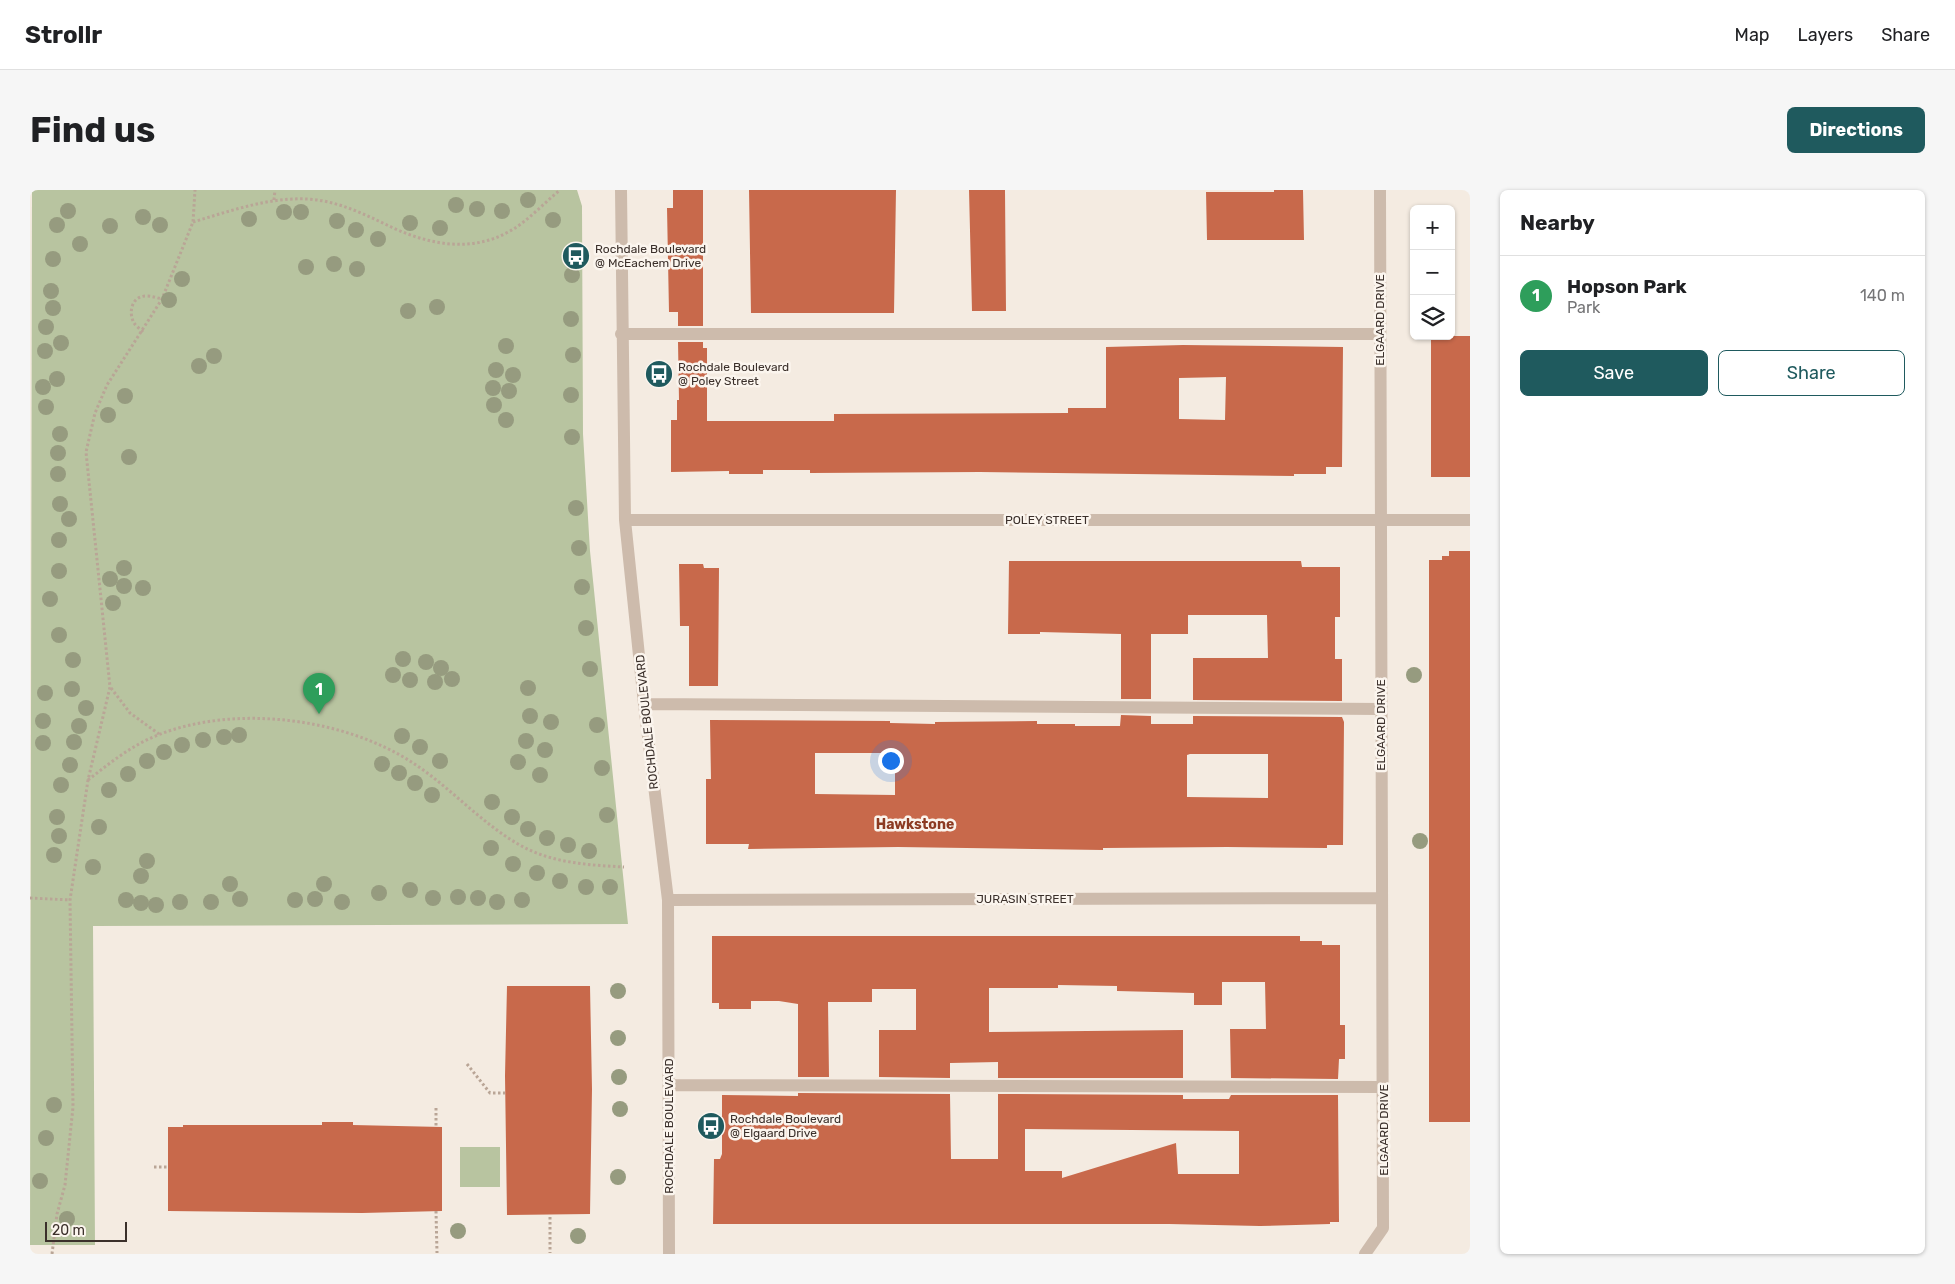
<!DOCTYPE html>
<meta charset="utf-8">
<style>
body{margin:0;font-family:Rubik,sans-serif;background:#f6f6f6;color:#202124}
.controls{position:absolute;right:15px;top:15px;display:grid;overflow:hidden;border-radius:8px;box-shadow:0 1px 4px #0004}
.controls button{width:45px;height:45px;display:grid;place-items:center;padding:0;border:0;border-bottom:1px solid #e0e0e0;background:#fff;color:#202124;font:25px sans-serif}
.scale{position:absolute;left:15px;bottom:12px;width:82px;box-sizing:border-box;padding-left:5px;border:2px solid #3b302b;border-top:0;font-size:14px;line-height:18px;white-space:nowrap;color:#3b302b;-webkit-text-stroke:4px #fbf5ee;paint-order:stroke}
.you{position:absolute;left:860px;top:570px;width:18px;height:18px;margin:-12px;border:4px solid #fff;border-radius:50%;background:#1a73e8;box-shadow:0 0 0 8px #1a73e833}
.badge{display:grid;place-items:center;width:32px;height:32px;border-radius:50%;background:#1f5a5e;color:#fff;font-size:16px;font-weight:700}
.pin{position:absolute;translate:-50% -41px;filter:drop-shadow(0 1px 2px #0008)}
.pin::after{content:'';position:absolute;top:26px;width:18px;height:15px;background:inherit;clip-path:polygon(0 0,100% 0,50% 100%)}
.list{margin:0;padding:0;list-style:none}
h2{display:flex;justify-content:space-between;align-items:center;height:65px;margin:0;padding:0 20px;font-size:21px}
h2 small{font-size:16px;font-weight:400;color:#757577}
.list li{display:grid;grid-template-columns:32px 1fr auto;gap:15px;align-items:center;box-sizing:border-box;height:80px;padding:0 20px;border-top:1px solid #e0e0e0}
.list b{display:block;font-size:19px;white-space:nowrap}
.list p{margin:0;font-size:16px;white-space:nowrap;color:#757577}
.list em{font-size:16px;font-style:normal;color:#757577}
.actions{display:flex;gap:10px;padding:15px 20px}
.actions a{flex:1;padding:11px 0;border:1px solid #1f5a5e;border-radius:8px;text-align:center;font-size:18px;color:#1f5a5e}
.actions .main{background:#1f5a5e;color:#fff}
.icon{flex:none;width:28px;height:28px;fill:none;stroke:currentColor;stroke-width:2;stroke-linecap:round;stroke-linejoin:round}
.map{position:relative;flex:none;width:1440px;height:1064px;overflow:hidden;border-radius:8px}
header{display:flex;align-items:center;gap:30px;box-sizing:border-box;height:70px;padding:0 25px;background:#fff;border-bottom:1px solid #e0e0e0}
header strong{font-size:24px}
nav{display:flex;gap:28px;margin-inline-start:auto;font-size:18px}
.intro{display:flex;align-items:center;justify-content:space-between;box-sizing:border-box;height:120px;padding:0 30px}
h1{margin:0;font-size:35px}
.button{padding:12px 22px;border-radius:8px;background:#1f5a5e;color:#fff;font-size:18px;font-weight:700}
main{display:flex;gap:30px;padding:0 30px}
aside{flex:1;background:#fff;border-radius:8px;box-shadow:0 1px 4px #0004}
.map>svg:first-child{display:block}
.green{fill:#b8c4a0}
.building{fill:#c8694b;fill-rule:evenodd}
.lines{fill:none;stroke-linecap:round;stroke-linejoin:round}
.path{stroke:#b9a596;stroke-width:3;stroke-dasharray:2.5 2.5;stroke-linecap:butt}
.minor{stroke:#cdbbac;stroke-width:12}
.tree{fill:#969b7f}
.labels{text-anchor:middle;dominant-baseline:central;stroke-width:5;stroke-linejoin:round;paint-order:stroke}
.poi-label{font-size:12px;fill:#3b302b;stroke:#fbf5ee;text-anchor:start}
.street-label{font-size:12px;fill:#3b302b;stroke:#fbf5ee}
.neighbourhood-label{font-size:14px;font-weight:bold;fill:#8c3b22;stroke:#fbf5ee}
</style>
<header>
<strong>Strollr</strong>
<nav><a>Map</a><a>Layers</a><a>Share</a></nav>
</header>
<div class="intro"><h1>Find us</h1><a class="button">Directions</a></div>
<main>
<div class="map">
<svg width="1440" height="1064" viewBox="0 0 1440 1064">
<rect width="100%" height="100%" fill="#f4ebe1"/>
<path class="green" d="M2,0H547L552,16L553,244L560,361L598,734L63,736L65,1055H0Z
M430,957H470V997H430Z"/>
<path class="building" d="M643,0H673V136H648V122H639L637,18H643Z
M719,0H866L864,123H721Z
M939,0H975L976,121H942Z
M1244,0H1273L1274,50H1177L1176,2H1244Z
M1401,146H1440V287H1401Z
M648,152H673V158H677V231H804V224L1038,223V218H1076V157L1153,155L1313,157L1312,277H1296V284H1264V286L950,282L780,283V280H733V284H699V281L641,282V230H647V210H649ZM1196,187L1195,230L1149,229V188Z
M1419,361H1440V932H1399V370H1412V366H1419Z
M979,371H1271L1272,377H1310V427H1305V469H1312V511L1163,510V468H1238L1237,425H1158V444H1121V509H1091V444L1010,442V444H978Z
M649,374H673L674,378H689L688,496H659V436H650Z
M1091,525L1121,526V534H1163V526L1312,527L1314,532L1313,655H1297V658L1197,657L1073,658V660L868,657L718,659L719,654H676V589H681L680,530L860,531V533L905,534V532L1007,531V534H1045V536H1090ZM785,563H865V605L785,604ZM1160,564H1238V608L1157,607V565Z
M682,746H1270V751H1292V755H1310V835H1315V869H1309L1308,889L1201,888L1200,839H1236L1235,792H1192V815H1164V803L1087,801V796L1028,795V798H959V842L1153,840V888H968V872L920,873V888L849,887V840H886V799H842V812H798L799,887H768V814L749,811H721V819H689V813H682Z
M477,796H560L562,899L560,1024L477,1025L475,886Z
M768,903L920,904L921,969H968V904L1153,905V909H1199L1201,905H1308L1309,1032H1300V1034L1230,1036L1139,1034H683L684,969H690L692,964V905L768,906ZM995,939L1209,941V984H1148L1146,953L1032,988V981H995Z
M292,932H323V935L412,937V1021L332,1023L138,1021V937H153V935H292Z"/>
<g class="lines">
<path class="path" d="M244,10L245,0
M163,32C200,21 239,7 278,9C307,11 332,23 357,35C396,54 440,64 480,41C498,31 514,13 530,0
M113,142C110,139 106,136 104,133C98,122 102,106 116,106C122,106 127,108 132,109
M81,498L100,523L129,544
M58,590C80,573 102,555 128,545C205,514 315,528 383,573C420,597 450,632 488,654C520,673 558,675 594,677
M0,708L40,710
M437,874L460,903H475
M406,918V937
M124,977H138
M406,1021L407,1063
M520,1027V1063
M22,1064L27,1024L35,995L43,917L40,710L58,590L80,497L56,262L65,223L77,195L132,109L163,32L165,0"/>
<path class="minor" d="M591,0L595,330L614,514L638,710L639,1064
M591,144H1350
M595,330H1440
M614,514L1351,519
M638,710L1352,708
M639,895L1354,897
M1335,1064L1353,1038L1350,0"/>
</g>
<g class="tree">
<circle cx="498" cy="10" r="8"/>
<circle cx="426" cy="15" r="8"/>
<circle cx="447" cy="19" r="8"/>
<circle cx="38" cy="21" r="8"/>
<circle cx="472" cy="21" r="8"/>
<circle cx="254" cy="22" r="8"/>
<circle cx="271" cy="22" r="8"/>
<circle cx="113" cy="27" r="8"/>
<circle cx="219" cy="29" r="8"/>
<circle cx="523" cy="30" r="8"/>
<circle cx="307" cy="31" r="8"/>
<circle cx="380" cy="33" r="8"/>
<circle cx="27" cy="35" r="8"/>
<circle cx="130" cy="35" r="8"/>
<circle cx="80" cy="36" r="8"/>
<circle cx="410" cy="38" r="8"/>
<circle cx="326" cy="40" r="8"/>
<circle cx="348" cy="49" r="8"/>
<circle cx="50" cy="54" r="8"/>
<circle cx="23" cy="69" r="8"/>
<circle cx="304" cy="74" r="8"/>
<circle cx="276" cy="77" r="8"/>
<circle cx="327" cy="79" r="8"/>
<circle cx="542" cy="85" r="8"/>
<circle cx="152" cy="89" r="8"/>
<circle cx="21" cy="101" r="8"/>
<circle cx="139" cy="110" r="8"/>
<circle cx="407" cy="117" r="8"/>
<circle cx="23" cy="118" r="8"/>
<circle cx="378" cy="121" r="8"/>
<circle cx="541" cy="129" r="8"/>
<circle cx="16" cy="137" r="8"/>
<circle cx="31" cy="153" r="8"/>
<circle cx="476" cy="156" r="8"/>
<circle cx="15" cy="161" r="8"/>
<circle cx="543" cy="165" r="8"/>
<circle cx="184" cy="166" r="8"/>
<circle cx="169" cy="176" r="8"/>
<circle cx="466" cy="180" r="8"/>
<circle cx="483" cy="185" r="8"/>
<circle cx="27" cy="189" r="8"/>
<circle cx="13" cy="197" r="8"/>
<circle cx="463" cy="198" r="8"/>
<circle cx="479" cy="201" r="8"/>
<circle cx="541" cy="205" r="8"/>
<circle cx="95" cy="206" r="8"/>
<circle cx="464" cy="215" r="8"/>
<circle cx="16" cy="217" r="8"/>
<circle cx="78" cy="225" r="8"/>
<circle cx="476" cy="230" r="8"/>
<circle cx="30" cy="244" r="8"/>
<circle cx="542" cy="247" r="8"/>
<circle cx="28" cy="263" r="8"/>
<circle cx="99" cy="267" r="8"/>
<circle cx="28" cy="284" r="8"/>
<circle cx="30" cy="314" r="8"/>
<circle cx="546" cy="318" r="8"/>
<circle cx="39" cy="329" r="8"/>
<circle cx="29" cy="350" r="8"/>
<circle cx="549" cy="358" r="8"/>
<circle cx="94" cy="378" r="8"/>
<circle cx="29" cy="381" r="8"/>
<circle cx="80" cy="389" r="8"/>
<circle cx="94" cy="396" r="8"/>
<circle cx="552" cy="397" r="8"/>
<circle cx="113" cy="398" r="8"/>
<circle cx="20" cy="409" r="8"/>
<circle cx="83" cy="413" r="8"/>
<circle cx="556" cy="438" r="8"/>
<circle cx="29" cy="445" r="8"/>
<circle cx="373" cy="469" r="8"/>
<circle cx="43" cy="470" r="8"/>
<circle cx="396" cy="472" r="8"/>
<circle cx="411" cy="478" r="8"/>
<circle cx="560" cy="479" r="8"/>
<circle cx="363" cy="485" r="8"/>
<circle cx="1384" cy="485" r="8"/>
<circle cx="422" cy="489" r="8"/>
<circle cx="380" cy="490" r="8"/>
<circle cx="405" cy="492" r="8"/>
<circle cx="498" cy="498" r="8"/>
<circle cx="42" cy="499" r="8"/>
<circle cx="15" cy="503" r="8"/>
<circle cx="56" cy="518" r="8"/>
<circle cx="500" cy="526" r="8"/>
<circle cx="13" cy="531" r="8"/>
<circle cx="521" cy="532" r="8"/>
<circle cx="567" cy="535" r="8"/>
<circle cx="49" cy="536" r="8"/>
<circle cx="209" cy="545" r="8"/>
<circle cx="372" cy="546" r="8"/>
<circle cx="194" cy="547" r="8"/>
<circle cx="173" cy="550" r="8"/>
<circle cx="496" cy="551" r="8"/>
<circle cx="44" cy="552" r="8"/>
<circle cx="13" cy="553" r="8"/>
<circle cx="152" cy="555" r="8"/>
<circle cx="390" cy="557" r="8"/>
<circle cx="515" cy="560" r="8"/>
<circle cx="134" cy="562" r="8"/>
<circle cx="117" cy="571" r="8"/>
<circle cx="410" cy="571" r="8"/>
<circle cx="488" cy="572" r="8"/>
<circle cx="352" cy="574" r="8"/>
<circle cx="40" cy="575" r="8"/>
<circle cx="572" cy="578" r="8"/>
<circle cx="369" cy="583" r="8"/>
<circle cx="98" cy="584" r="8"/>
<circle cx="510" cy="585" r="8"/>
<circle cx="385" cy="593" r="8"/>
<circle cx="31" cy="595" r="8"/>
<circle cx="79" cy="600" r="8"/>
<circle cx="402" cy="605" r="8"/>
<circle cx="462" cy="612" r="8"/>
<circle cx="577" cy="625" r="8"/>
<circle cx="27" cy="627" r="8"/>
<circle cx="482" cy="627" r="8"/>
<circle cx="69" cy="637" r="8"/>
<circle cx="498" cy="639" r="8"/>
<circle cx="29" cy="646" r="8"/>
<circle cx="517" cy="648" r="8"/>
<circle cx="1390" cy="651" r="8"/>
<circle cx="538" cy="655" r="8"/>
<circle cx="461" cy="658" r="8"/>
<circle cx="559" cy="661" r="8"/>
<circle cx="24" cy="665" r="8"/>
<circle cx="117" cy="671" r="8"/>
<circle cx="483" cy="674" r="8"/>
<circle cx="63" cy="677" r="8"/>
<circle cx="507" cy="683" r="8"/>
<circle cx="111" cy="686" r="8"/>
<circle cx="530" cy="691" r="8"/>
<circle cx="200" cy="694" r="8"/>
<circle cx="294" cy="694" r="8"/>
<circle cx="556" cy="697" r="8"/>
<circle cx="580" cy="697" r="8"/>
<circle cx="380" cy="700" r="8"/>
<circle cx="349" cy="703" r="8"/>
<circle cx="428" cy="707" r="8"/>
<circle cx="403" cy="708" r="8"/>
<circle cx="448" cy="708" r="8"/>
<circle cx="210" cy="709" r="8"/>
<circle cx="285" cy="709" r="8"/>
<circle cx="96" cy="710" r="8"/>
<circle cx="265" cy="710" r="8"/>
<circle cx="492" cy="710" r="8"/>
<circle cx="150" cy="712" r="8"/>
<circle cx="181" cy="712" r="8"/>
<circle cx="312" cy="712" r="8"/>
<circle cx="467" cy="712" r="8"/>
<circle cx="111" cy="713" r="8"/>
<circle cx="126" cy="715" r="8"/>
<circle cx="588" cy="801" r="8"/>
<circle cx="588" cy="848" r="8"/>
<circle cx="589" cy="887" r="8"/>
<circle cx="24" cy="915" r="8"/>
<circle cx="590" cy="919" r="8"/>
<circle cx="16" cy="948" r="8"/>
<circle cx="588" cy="987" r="8"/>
<circle cx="10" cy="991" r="8"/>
<circle cx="37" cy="1029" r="8"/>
<circle cx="428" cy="1041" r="8"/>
<circle cx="548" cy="1046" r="8"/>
</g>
<defs>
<symbol id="bus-disc" viewBox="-11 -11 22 22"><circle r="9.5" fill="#1f5a5e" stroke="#fbf5ee"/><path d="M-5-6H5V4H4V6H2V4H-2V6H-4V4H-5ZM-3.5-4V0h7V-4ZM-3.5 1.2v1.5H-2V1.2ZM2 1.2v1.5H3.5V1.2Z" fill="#fff"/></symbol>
</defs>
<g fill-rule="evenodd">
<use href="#bus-disc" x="530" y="50" width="32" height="32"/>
<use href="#bus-disc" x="613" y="168" width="32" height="32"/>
<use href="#bus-disc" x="665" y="920" width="32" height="32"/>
</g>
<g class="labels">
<g class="poi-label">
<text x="565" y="59">Rochdale Boulevard<tspan x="565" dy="14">@ McEachem Drive</tspan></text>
<text x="648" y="177">Rochdale Boulevard<tspan x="648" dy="14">@ Poley Street</tspan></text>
<text x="700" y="929">Rochdale Boulevard<tspan x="700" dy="14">@ Elgaard Drive</tspan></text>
</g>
<g class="street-label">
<text transform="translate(1350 130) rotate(-90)">ELGAARD DRIVE</text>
<text x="1017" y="330">POLEY STREET</text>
<text transform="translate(617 532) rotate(-96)">ROCHDALE BOULEVARD</text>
<text transform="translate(1351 535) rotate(-90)">ELGAARD DRIVE</text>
<text x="995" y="709">JURASIN STREET</text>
<text transform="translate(639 936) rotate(-90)">ROCHDALE BOULEVARD</text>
<text transform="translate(1354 940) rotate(-90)">ELGAARD DRIVE</text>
</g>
<g class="neighbourhood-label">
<text x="885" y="634">Hawkstone</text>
</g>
</g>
</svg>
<div class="controls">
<button>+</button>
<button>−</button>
<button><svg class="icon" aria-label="layers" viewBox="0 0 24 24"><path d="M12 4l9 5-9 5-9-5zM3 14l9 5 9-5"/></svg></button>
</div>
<div class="scale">20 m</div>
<div class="you"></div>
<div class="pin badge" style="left:289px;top:524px;background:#2e9e5b">1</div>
</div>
<aside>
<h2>Nearby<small></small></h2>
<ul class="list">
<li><span class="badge" style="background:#2e9e5b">1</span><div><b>Hopson Park</b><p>Park</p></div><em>140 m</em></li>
</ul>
<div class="actions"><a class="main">Save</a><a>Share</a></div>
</aside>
</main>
